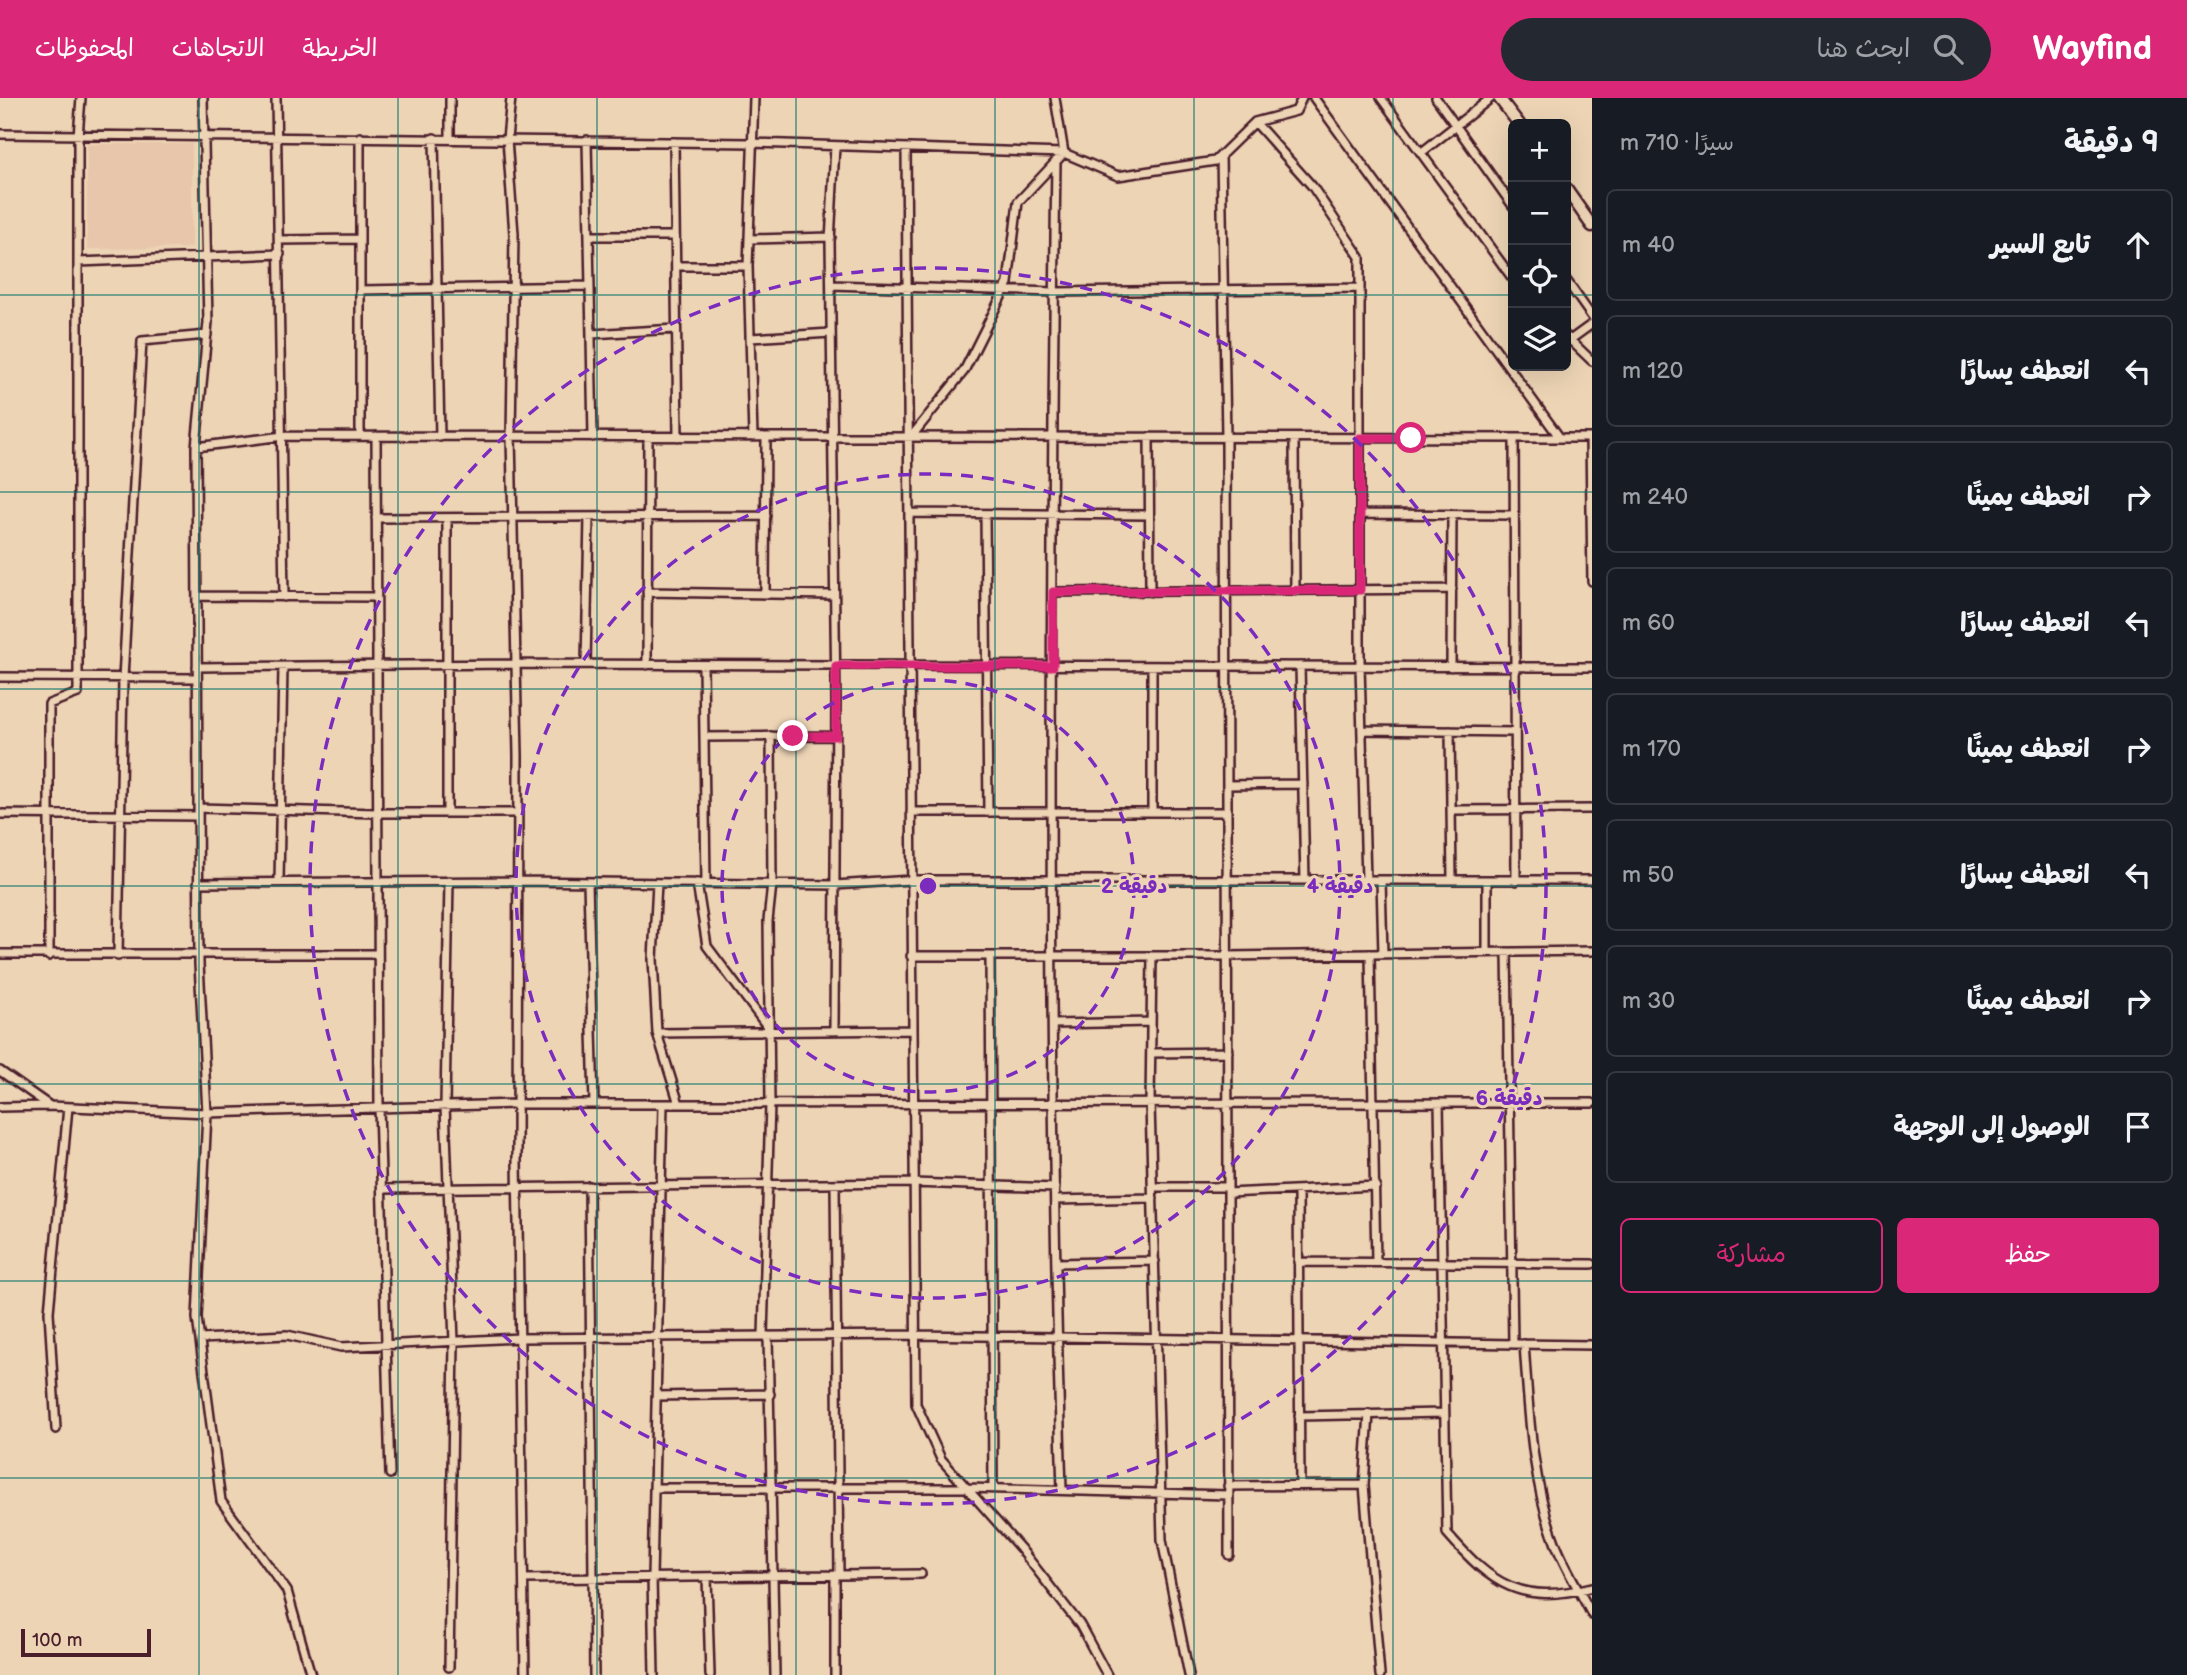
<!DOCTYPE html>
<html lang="ar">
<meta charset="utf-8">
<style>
body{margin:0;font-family:"Balsamiq Sans","Playpen Sans Arabic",sans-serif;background:#242831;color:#f1f3f6;direction:rtl}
.controls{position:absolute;right:21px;top:21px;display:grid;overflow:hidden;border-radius:10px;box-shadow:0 7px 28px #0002}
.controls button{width:63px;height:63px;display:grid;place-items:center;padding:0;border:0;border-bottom:2px solid #363941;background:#171b24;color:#f1f3f6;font:35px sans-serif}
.scale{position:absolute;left:21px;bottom:18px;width:130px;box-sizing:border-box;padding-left:7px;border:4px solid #4a1f2b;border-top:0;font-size:19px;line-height:24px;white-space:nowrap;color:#4a1f2b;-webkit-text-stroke:5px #edd4b5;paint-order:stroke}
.stop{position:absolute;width:21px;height:21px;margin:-16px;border:5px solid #db2777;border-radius:50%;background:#fff}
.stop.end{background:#db2777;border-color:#fff;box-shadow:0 2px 7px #0008}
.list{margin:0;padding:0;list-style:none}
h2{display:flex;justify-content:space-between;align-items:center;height:91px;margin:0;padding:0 28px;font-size:30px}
h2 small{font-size:23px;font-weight:400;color:#9ea1a6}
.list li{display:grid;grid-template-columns:46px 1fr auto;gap:21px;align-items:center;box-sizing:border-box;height:112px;margin:0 14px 14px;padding:0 14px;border:2px solid #363941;border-radius:10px}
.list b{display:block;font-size:26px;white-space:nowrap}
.list em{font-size:23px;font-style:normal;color:#9ea1a6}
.actions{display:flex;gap:14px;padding:21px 28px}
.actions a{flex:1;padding:16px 0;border:2px solid #db2777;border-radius:10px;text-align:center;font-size:24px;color:#db2777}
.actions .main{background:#db2777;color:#fff}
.icon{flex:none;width:38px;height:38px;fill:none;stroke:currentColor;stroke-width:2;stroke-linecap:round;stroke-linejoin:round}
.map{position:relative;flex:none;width:1592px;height:1577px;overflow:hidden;direction:ltr}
header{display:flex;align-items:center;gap:42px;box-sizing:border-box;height:98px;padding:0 35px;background:#db2777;color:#fff}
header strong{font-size:33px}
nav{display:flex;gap:38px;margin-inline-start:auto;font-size:24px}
.search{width:490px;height:63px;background:#242831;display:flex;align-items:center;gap:18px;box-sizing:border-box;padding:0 24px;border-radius:38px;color:#9ea1a6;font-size:26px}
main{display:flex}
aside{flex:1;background:#171b24}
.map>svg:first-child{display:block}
.built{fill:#e8c6ab}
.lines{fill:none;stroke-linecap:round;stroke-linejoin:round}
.street-casing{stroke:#4a1f2b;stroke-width:12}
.secondary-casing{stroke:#4a1f2b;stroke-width:15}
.street{stroke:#edd4b5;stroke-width:7}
.secondary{stroke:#edd4b5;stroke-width:10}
.route{stroke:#db2777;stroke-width:9}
.grid{fill:none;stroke:#0f766e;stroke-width:2;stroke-opacity:0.55}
.ring{fill:none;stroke:#7b2cbf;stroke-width:3.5;stroke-dasharray:12 9}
.centre{fill:#7b2cbf;stroke:#edd4b5;stroke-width:3.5}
.ring-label{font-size:21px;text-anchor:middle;font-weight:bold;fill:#7b2cbf;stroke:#edd4b5;stroke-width:6;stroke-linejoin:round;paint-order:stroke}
</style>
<header>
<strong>Wayfind</strong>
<div class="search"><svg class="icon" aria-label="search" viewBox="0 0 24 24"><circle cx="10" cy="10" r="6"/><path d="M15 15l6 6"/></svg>ابحث هنا</div>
<nav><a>الخريطة</a><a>الاتجاهات</a><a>المحفوظات</a></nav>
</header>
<main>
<aside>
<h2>9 دقيقة<small>سيرًا · 710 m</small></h2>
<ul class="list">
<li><svg class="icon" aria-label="ahead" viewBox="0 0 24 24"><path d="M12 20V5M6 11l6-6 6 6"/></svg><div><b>تابع السير</b></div><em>40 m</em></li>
<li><svg class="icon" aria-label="left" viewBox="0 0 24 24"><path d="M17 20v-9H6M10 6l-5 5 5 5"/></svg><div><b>انعطف يسارًا</b></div><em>120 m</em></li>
<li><svg class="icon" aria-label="right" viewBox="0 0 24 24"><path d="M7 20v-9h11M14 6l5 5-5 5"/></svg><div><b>انعطف يمينًا</b></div><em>240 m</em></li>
<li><svg class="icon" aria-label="left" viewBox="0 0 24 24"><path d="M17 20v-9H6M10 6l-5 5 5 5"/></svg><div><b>انعطف يسارًا</b></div><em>60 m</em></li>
<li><svg class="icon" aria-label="right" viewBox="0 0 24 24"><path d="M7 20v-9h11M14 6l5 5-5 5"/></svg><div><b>انعطف يمينًا</b></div><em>170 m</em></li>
<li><svg class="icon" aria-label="left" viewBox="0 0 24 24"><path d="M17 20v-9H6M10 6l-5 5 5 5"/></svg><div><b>انعطف يسارًا</b></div><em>50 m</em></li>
<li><svg class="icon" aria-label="right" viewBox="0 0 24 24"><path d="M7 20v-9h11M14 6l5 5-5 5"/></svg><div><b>انعطف يمينًا</b></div><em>30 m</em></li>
<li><svg class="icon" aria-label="arrive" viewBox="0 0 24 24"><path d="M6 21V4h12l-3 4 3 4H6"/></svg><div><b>الوصول إلى الوجهة</b></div></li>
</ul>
<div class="actions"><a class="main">حفظ</a><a>مشاركة</a></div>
</aside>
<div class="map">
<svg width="1592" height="1577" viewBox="0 0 1592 1577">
<rect width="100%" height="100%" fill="#edd4b5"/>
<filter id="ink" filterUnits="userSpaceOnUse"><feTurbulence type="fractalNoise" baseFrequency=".0143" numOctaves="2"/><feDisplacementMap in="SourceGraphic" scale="14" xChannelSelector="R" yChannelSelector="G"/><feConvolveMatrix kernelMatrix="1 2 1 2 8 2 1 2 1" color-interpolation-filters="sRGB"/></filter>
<g filter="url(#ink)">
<path class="built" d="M87,46H192V150L87,151Z"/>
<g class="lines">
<defs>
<path id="street" d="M203,0L208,224L196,349L199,866L207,1015L197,1220L221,1403L287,1493L311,1577
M276,0L284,499
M450,0V41
M511,0L507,41L514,136L511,339L518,657L517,1062L525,1577
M1314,0L1560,340
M1381,0L1513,181
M1436,0L1513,108
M1255,24L1312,88L1360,159V568L1366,782
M0,36L752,45L1064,55L1118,78L1215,63L1255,24L1296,13L1302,0
M360,39V338
M434,40L440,339
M587,42L593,339
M674,44L678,339
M906,50L916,1306L941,1361L1020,1450L1080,1527L1107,1577
M1422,54L1491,0
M1221,57L1226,339L1229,1457
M1056,63C1050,506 1047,950 1062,1392
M589,138H675
M749,141L831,139
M279,142L360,141
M78,164L280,156
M676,168H748
M1566,182L1592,219
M831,187L1054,194L1360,190
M360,192L590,188
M591,236L676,231
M1566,238L1592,263
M750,240L831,235
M1570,242L1592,226
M376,338L379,1010L390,1376
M753,339L748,168L754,0
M911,339L964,273L1008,185L1018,104L1064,55L1055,0
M1149,339L1150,494
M1294,340L1295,493
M1514,340L1516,783
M1590,340L1592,483
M196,349L283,338L1592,340
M910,415L1149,417
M985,416L988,714
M1360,416L1514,417
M376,420L766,418
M647,494L834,497
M1053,494L1452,491
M765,496L766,340
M197,498L376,499
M586,566L589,419
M647,567L648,339
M703,567L706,785
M1152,568V714
M1300,568L1305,782
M197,569L516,566L1592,569
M1451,569L1452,417
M0,579L197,580
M1362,632L1515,634
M1450,633L1452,782
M704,639L836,638
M1227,687L1303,686
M198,710L377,715H518
M1451,712L1592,711
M911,714H1227
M447,715V420
M0,716L198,718
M1381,782L1383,856
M1487,783V854
M279,784L283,569
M588,784L594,1006
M198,785L518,783L835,787L911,782H1592
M657,785L653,861L657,935L679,1006
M697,785L707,848L769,931
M1507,854L1513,1246
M0,856H378
M1370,856L1376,1164
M49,858V606L78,595V38L81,0
M118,858L123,580L142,243L207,237
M911,858H1228L1592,853
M990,858L993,1390
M1152,858L1150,1006L1162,1442L1189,1577
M1054,926L1151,924
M834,931L836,602L830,144L835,48
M657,935L912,932
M1151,955L1228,954
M0,973L50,1008L207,1015L517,1006L1592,1005
M1439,1005L1447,1435C1492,1487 1521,1507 1592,1489
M0,1009L50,1008
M835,1086L839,1477
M589,1088L594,1577
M1153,1089H1228
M382,1091L913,1085L1055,1090
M1298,1092L1300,1387
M1228,1095L1376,1088
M1055,1102L1153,1100
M1298,1164L1592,1166
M1056,1165L1155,1163
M763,1238L770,1006L768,823L772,786L771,638
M768,1238L775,1577
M200,1241L287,1237L341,1249L520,1240L915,1237L1592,1247
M1524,1246C1529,1313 1531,1381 1555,1444C1564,1469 1580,1493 1592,1517
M657,1298L770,1296
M1369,1316L1364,1387L1380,1577
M1299,1318L1443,1315
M56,1331L49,1214L68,1009
M1228,1388L1364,1387
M654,1390H966L1228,1397
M835,1477V1577
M707,1479L710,1577
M524,1481L921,1476
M449,1569L454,1244L445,1008L449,783
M654,1577L652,1479L663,1006"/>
<path id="secondary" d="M1499,0L1519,26
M1566,91L1592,128"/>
</defs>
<use href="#street" class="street-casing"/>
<use href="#secondary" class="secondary-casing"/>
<use href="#street" class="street"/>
<use href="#secondary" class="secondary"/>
</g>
</g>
<g class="lines" filter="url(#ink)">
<path class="route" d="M793,638H836V568H1053V494L1360,492V340H1411"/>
</g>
<path class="grid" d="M199,0V1577M398,0V1577M597,0V1577M796,0V1577M995,0V1577M1194,0V1577M1393,0V1577M0,197H1513M1566,197H1592M0,394H1592M0,591H1592M0,788H1592M0,986H1592M0,1183H1592M0,1380H1592"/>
<g class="ring">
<circle cx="928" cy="788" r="206"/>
<circle cx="928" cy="788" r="412"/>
<circle cx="928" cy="788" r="618"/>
</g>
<circle cx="928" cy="788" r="10" class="centre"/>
<g class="ring-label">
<text x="1134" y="795">2 دقيقة</text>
<text x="1340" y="795">4 دقيقة</text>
<text x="1509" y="1007">6 دقيقة</text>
</g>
</svg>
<div class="controls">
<button>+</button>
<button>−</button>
<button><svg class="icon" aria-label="locate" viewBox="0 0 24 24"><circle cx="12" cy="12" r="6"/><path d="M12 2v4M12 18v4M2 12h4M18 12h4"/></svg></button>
<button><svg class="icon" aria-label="layers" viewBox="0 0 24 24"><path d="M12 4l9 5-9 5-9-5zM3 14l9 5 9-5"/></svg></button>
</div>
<div class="scale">100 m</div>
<div class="stop" style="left:1411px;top:340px"></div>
<div class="stop end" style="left:793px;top:638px"></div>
</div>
</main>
